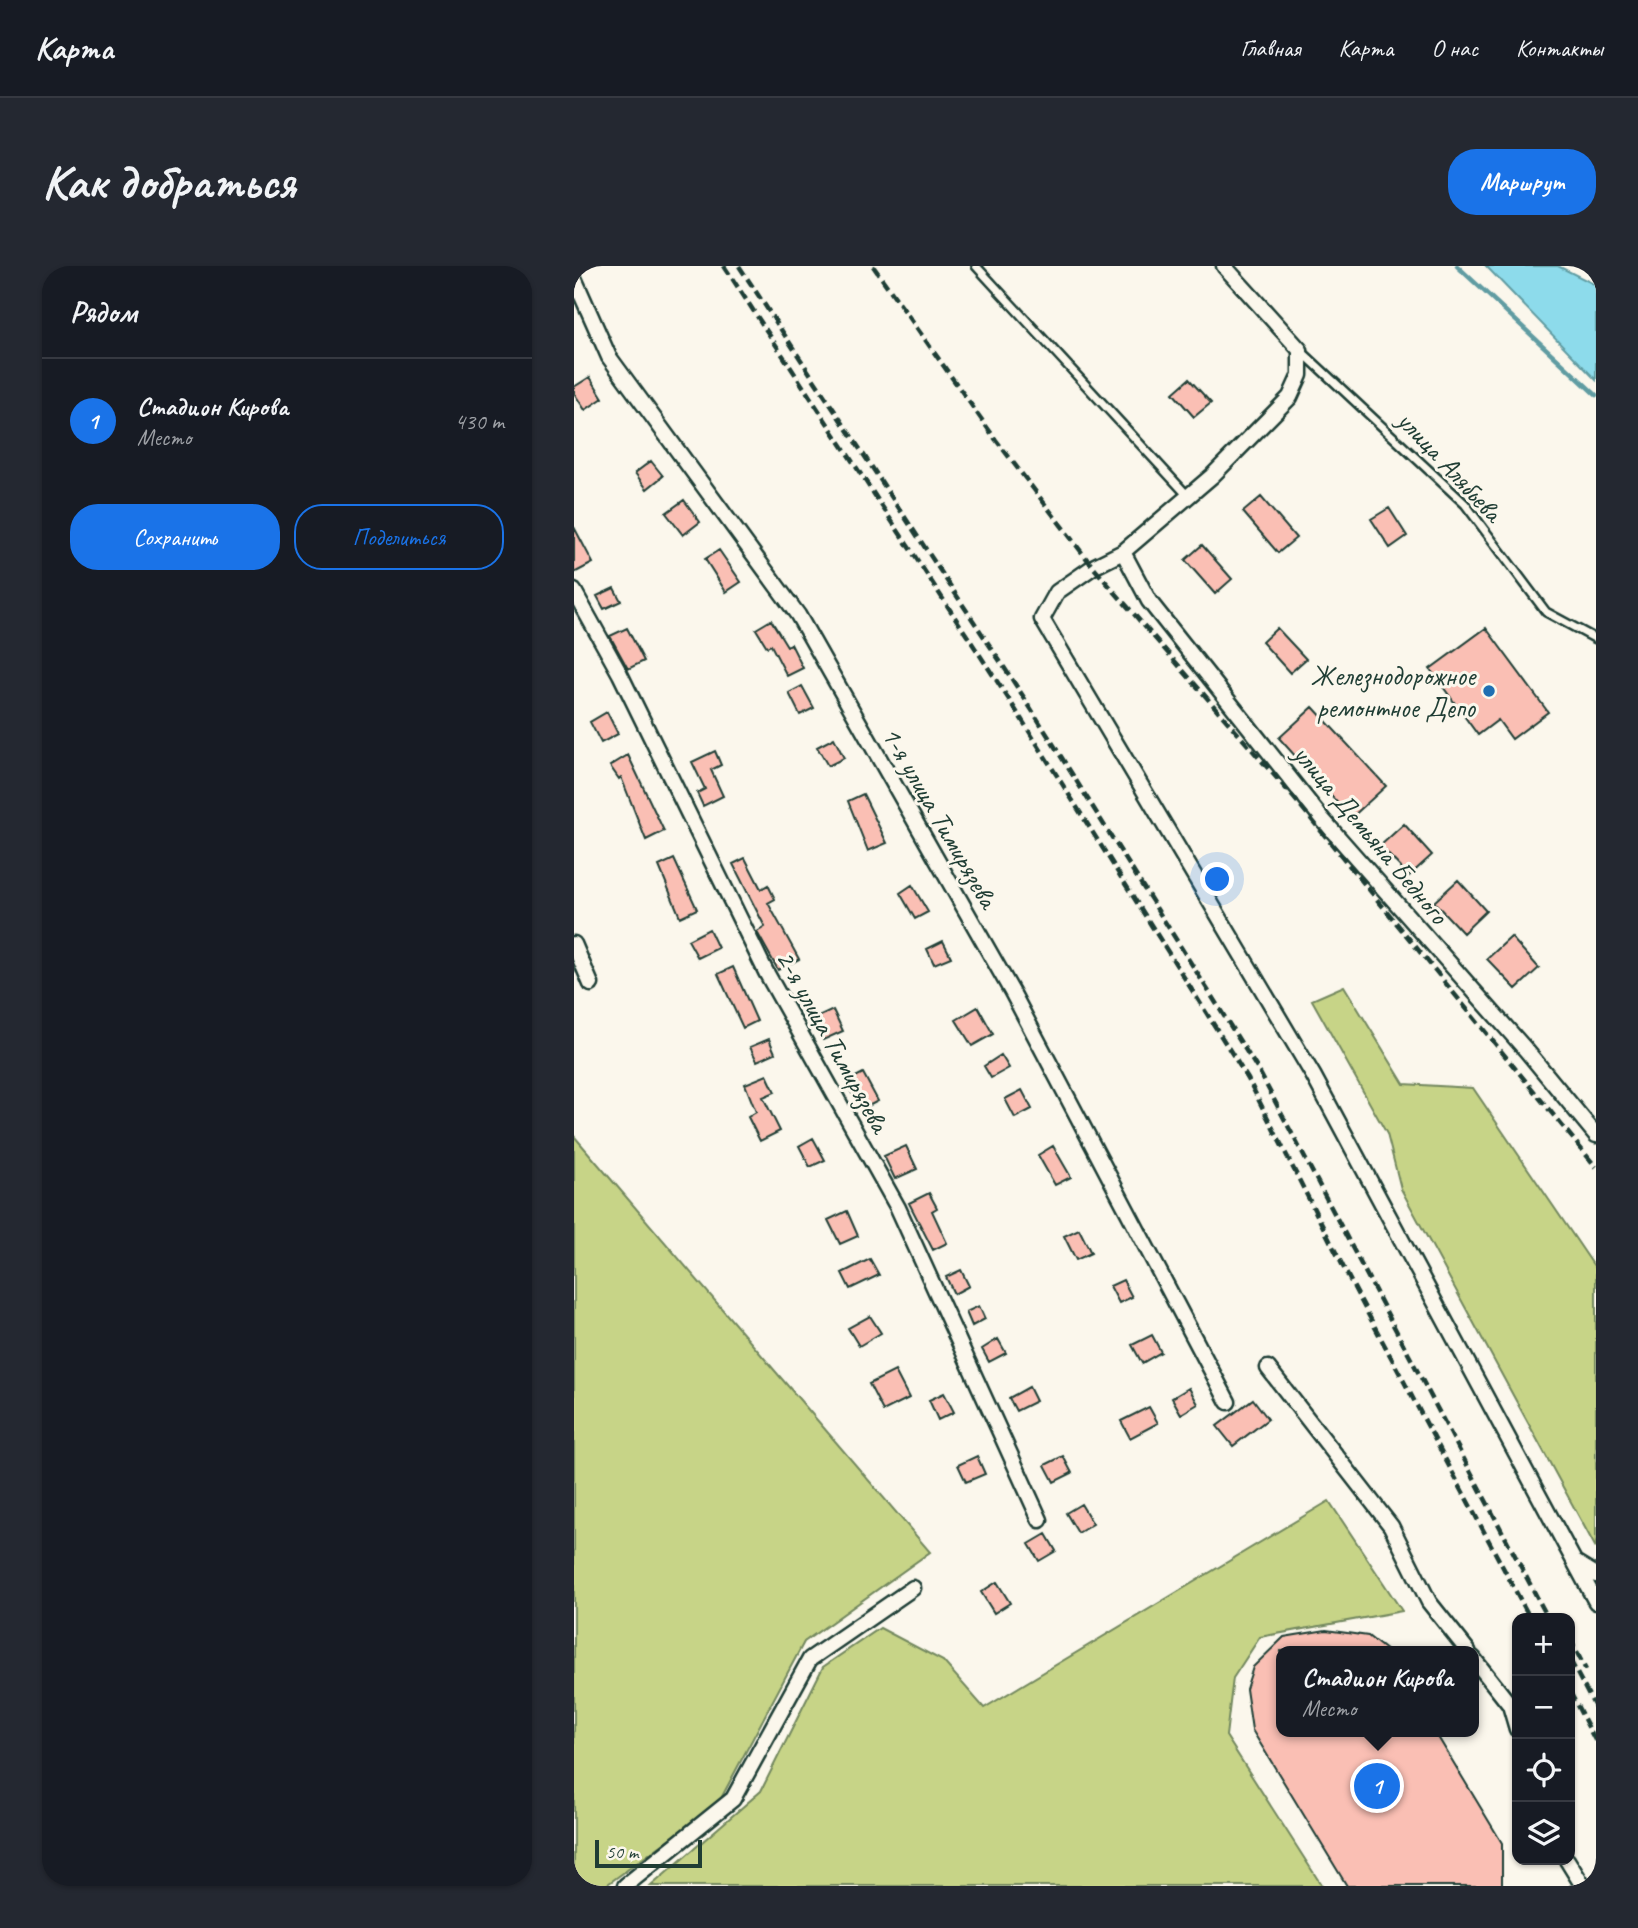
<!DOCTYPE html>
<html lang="ru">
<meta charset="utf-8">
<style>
body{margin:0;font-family:Caveat,sans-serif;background:#242831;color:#f1f3f6}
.controls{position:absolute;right:21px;bottom:21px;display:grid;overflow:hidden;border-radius:14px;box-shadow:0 2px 5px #0004}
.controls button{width:63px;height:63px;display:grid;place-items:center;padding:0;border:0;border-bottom:2px solid #363941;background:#171b24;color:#f1f3f6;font:35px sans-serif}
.scale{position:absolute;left:21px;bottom:18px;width:107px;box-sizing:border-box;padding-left:7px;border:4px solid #1f3d34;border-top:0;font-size:19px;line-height:24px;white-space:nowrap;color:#1f3d34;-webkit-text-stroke:5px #fbf7ec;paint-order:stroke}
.you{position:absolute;left:644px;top:614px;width:24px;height:24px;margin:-18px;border:5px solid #fff;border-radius:50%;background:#1a73e8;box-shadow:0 0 0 10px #1a73e833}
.badge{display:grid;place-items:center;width:46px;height:46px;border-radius:50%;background:#1a73e8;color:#fff;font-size:23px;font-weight:700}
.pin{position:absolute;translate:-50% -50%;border:4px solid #fff;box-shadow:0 2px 7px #0006}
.popup{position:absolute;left:702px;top:1380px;width:203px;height:91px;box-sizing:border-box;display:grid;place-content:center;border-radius:14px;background:#171b24;filter:drop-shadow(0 2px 5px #0005);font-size:23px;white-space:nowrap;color:#9ea1a6}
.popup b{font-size:26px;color:#f1f3f6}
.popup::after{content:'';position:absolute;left:50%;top:100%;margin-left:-14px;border:14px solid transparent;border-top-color:#171b24}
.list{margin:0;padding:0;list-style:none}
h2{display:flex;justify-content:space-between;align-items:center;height:91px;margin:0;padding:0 28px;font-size:30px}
h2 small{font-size:23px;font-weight:400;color:#9ea1a6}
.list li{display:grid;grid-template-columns:46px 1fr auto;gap:21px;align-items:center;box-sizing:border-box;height:126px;padding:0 28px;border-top:2px solid #363941}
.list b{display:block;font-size:26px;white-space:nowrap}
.list p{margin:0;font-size:23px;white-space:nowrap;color:#9ea1a6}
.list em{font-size:23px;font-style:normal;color:#9ea1a6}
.actions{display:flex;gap:14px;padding:21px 28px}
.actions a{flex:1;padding:16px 0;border:2px solid #1a73e8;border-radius:28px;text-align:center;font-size:24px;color:#1a73e8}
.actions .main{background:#1a73e8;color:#fff}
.icon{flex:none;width:38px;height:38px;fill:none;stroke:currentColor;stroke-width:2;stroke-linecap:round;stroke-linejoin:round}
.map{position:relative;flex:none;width:1022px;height:1620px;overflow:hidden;border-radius:28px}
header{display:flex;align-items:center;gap:42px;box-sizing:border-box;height:98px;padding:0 35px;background:#171b24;border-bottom:2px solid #363941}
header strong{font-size:33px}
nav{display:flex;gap:38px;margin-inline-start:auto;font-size:24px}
.intro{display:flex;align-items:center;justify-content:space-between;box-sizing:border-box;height:168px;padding:0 42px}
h1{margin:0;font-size:49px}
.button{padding:18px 32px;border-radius:28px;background:#1a73e8;color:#fff;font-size:24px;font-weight:700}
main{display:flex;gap:42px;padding:0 42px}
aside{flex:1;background:#171b24;border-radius:28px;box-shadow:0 2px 5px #0004}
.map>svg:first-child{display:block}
.green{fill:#c7d487;stroke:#73885e;stroke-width:2}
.water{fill:#8ddbeb;stroke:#619ca2;stroke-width:2}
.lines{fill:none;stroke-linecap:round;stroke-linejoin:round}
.stream{stroke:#619ca2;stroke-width:4.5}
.building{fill:#fabfb4;stroke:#1f3d34;stroke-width:2}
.service-casing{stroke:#1f3d34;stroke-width:12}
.minor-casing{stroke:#1f3d34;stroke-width:19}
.service{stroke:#fbf7ec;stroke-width:7}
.minor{stroke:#fbf7ec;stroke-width:14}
.rail{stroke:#1f3d34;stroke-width:4.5;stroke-dasharray:10 5;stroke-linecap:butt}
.poi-dot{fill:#1f6fb2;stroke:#fbf7ec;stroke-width:2.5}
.labels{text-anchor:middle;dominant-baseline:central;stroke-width:6;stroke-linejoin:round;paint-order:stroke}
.street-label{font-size:28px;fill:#1f3d34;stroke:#fbf7ec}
.poi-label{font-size:28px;fill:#1f3d34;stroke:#fbf7ec;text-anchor:end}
</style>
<header>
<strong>Карта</strong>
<nav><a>Главная</a><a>Карта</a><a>О нас</a><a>Контакты</a></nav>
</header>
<div class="intro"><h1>Как добраться</h1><a class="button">Маршрут</a></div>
<main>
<aside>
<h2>Рядом<small></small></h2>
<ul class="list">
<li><span class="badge">1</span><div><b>Стадион Кирова</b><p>Место</p></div><em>430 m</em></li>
</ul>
<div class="actions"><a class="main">Сохранить</a><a>Поделиться</a></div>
</aside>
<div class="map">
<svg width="1022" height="1620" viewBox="0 0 1022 1620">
<rect width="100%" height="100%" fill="#fbf7ec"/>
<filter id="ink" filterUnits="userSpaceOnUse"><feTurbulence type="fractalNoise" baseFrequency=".0143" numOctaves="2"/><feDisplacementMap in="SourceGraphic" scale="14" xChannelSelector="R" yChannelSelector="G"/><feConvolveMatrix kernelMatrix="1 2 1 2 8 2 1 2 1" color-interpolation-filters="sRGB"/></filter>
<g filter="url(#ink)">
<path class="green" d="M770,720L830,818L899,822L1022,1003V1282L827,923L813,868L738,734Z
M0,870L356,1286L230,1376L144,1538L31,1620H0Z
M755,1235L828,1345L686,1371L659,1412L652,1470L748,1620H77L187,1525L249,1401L306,1362L369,1395L410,1442Z"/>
<path class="water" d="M912,0H984L1022,19V114Z"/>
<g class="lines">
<path class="stream" d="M883,0L1022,129"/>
</g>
<path class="building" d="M16,111L29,132L11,144L0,127V121Z
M615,113L637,137L620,151L599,127Z
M77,195L89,210L73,223L61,207Z
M687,231L722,272L704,287L669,246Z
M110,234L126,256L109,269L92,247Z
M815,242L833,270L816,282L797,253Z
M0,261L19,297L0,307Z
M628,279L658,313L641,328L611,294Z
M145,284L167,316L152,326L131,293Z
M40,322L47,335L30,343L23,330Z
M197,354L213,380L217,378L229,402L213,410L197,379L193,381L182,363Z
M53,362L70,395L54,403L36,370Z
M703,362L732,393L716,407L688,376Z
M912,362L974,446L938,473L924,454L904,469L856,403Z
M228,420L240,442L226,449L215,427Z
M739,441L812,520L777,552L705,472Z
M33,446L44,468L27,477L16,456Z
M260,472L270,492L254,500L243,481Z
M141,485L147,499L137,504L149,530L129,540L123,527L131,523L118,496Z
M54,489L90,565L72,574L47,511L45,513L36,500Z
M289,528L313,577L294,585L274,535Z
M830,558L858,589L835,610L806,580Z
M171,592L187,623L194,619L201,633L194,637L225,693L204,704L183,666L191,661L159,598Z
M100,593L123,643L106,651L85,600Z
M884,614L912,645L889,667L860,636Z
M338,619L354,646L341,653L326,627Z
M135,663L144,682L124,692L114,674Z
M937,671L965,702L942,723L913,693Z
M369,675L377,691L360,698L353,683Z
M159,701L183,755L169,762L144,708Z
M404,741L419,768L398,780L382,754Z
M259,744L269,765L249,774L240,753Z
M195,773L201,787L183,795L176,781Z
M427,789L435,802L417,812L410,800Z
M289,807L304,835L287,844L272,816Z
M193,809L201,826L189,831L206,865L186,875L174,851L182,846L171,818Z
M448,824L458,843L441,852L431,833Z
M239,872L251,894L236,901L225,880Z
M332,880L343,903L321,913L310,890Z
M479,880L497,911L481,919L464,889Z
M355,927L363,942L358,945L373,977L359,984L335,937Z
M273,945L284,970L266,978L254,954Z
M505,963L517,987L502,994L490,970Z
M296,993L305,1009L276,1023L268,1007Z
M387,1004L395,1020L380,1028L372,1011Z
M549,1014L558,1031L545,1037L536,1020Z
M405,1040L411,1053L398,1060L392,1046Z
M296,1050L307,1067L285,1080L274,1062Z
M578,1069L587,1086L568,1097L558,1079Z
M424,1073L432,1087L415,1096L408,1083Z
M321,1105L335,1132L309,1145L295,1118Z
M455,1121L462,1135L442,1145L435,1132Z
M615,1122L624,1138L607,1148L598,1132Z
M370,1127L380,1146L364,1154L355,1134Z
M679,1133L694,1153L659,1180L643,1160Z
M575,1141L584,1157L556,1172L547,1155Z
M403,1190L411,1208L392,1216L384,1199Z
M489,1190L498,1207L480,1216L471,1199Z
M507,1238L519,1258L504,1267L492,1247Z
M472,1268L482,1285L465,1295L455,1278Z
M423,1316L436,1337L420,1347L407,1326Z
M752,1364L794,1370L813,1385H707V1466H861L928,1577V1620H773L678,1464L672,1423L679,1401L710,1371Z"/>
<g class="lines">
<defs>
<path id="service" d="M402,0L614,230
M726,84L891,238L972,346L1022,373"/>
<path id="minor" d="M650,0L726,84V109L716,131L638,210L549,286L519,301L483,326L468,353L739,809L1022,1336
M0,12L35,91L224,349L438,726L654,1136
M549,286L575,335L749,554L952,784L1022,869
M0,325L46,408L192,706L324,942L466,1254
M0,678L17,718
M694,1102L817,1260L855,1336L894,1385
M1001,1296L1022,1309
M899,1392L936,1439L943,1463
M993,1594L1009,1620
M51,1620L159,1533L236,1393L339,1322"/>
</defs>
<use href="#service" class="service-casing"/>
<use href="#minor" class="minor-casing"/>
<use href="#service" class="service"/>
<use href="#minor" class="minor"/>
<path class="rail" d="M150,0L436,435L674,813L778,1018L956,1352
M165,0L449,430L686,807L974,1352
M299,0L422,174L519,301L720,532L1022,901
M996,1373L1012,1404
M996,1394L1022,1443
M996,1426L1022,1476"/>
</g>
</g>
<circle class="poi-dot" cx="915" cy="425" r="7"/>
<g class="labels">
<g class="street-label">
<text transform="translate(876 200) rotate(47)">улица Алябьева</text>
<text transform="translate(366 551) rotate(60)">1-я улица Тимирязева</text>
<text transform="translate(797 568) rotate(50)">улица Демьяна Бедного</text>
<text transform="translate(259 775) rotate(61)">2-я улица Тимирязева</text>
</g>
<g class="poi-label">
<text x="901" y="409">Железнодорожное<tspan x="901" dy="32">ремонтное Депо</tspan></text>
</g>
</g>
</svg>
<div class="controls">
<button>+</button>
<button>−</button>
<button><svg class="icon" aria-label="locate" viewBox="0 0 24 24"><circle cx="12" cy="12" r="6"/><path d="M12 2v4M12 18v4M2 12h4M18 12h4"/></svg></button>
<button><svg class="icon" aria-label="layers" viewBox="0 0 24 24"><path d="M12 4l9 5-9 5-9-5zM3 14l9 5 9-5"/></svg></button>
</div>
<div class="scale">50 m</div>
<div class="you"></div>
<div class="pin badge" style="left:803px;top:1520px">1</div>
<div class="popup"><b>Стадион Кирова</b>Место</div>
</div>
</main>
